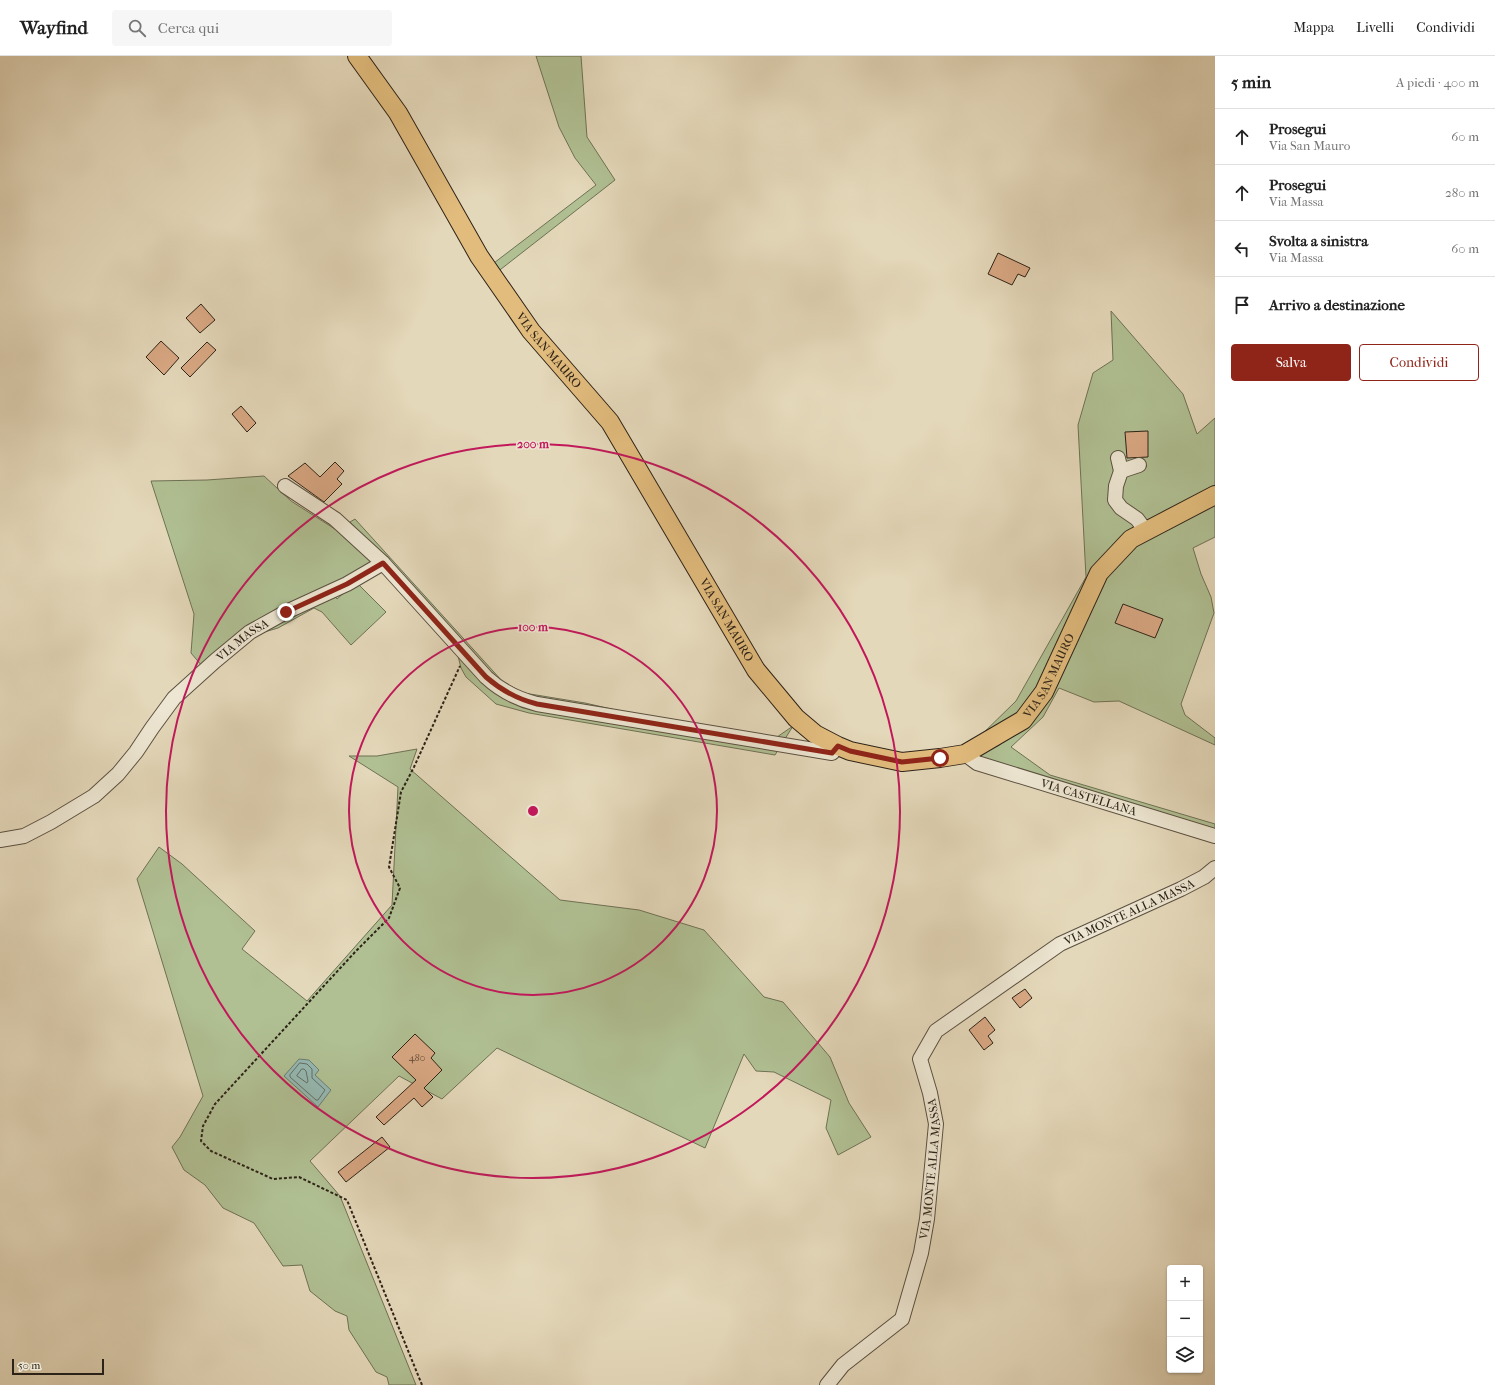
<!DOCTYPE html>
<html lang="it">
<meta charset="utf-8">
<style>
body{margin:0;font-family:"IM FELL French Canon",serif;background:#f6f6f6;color:#222}
.controls{position:absolute;right:12px;bottom:12px;display:grid;overflow:hidden;border-radius:4px;box-shadow:0 1px 3px #0004}
.controls button{width:36px;height:36px;display:grid;place-items:center;padding:0;border:0;border-bottom:1px solid #e0e0e0;background:#fff;color:#222;font:20px sans-serif}
.scale{position:absolute;left:12px;bottom:10px;width:92px;box-sizing:border-box;padding-left:4px;border:2px solid #2d2217;border-top:0;font-size:11px;line-height:14px;white-space:nowrap;color:#2d2217;-webkit-text-stroke:3px #ede6d2;paint-order:stroke}
.stop{position:absolute;width:12px;height:12px;margin:-9px;border:3px solid #8f2418;border-radius:50%;background:#fff}
.stop.end{background:#8f2418;border-color:#fff;box-shadow:0 1px 4px #0008}
.list{margin:0;padding:0;list-style:none}
h2{display:flex;justify-content:space-between;align-items:center;height:52px;margin:0;padding:0 16px;font-size:17px}
h2 small{font-size:13px;font-weight:400;color:#767676}
.list li{display:grid;grid-template-columns:26px 1fr auto;gap:12px;align-items:center;box-sizing:border-box;height:56px;padding:0 16px;border-top:1px solid #e0e0e0}
.list b{display:block;font-size:15px;white-space:nowrap}
.list p{margin:0;font-size:13px;white-space:nowrap;color:#767676}
.list em{font-size:13px;font-style:normal;color:#767676}
.actions{display:flex;gap:8px;padding:12px 16px}
.actions a{flex:1;padding:9px 0;border:1px solid #8f2418;border-radius:4px;text-align:center;font-size:14px;color:#8f2418}
.actions .main{background:#8f2418;color:#fff}
.icon{flex:none;width:22px;height:22px;fill:none;stroke:currentColor;stroke-width:2;stroke-linecap:round;stroke-linejoin:round}
.map{position:relative;flex:none;width:1215px;height:1329px;overflow:hidden}
header{display:flex;align-items:center;gap:24px;box-sizing:border-box;height:56px;padding:0 20px;background:#fff;border-bottom:1px solid #e0e0e0}
header strong{font-size:19px}
nav{display:flex;gap:22px;margin-inline-start:auto;font-size:14px}
.search{width:280px;height:36px;background:#f6f6f6;display:flex;align-items:center;gap:10px;box-sizing:border-box;padding:0 14px;border-radius:4px;color:#767676;font-size:15px}
main{display:flex}
aside{flex:1;background:#fff}
.map>svg:first-child{display:block}
.green{fill:#b0c093;stroke:#6e7155}
.water{fill:#95b9b3;stroke:#6b7d75}
.lines{fill:none;stroke-linecap:round;stroke-linejoin:round}
.shore{stroke:#616e65;stroke-width:1}
.building{fill:#d9a884;stroke:#2d2217}
.minor-casing{stroke:#5b5040;stroke-width:16}
.major-casing{stroke:#2d2217;stroke-width:20}
.path{stroke:#2d2217;stroke-width:2;stroke-dasharray:3 2;stroke-linecap:butt}
.minor{stroke:#ede6d2;stroke-width:14}
.major{stroke:#e2bc7d;stroke-width:18}
.route{stroke:#8f2418;stroke-width:5}
.ring{fill:none;stroke:#c2185b;stroke-width:2}
.labels{text-anchor:middle;dominant-baseline:central;stroke-width:3;stroke-linejoin:round;paint-order:stroke}
.number-label{font-size:10px;fill:#584432}
.street-label{font-size:12px;fill:#2d2217;stroke:#ede6d2}
.centre{fill:#c2185b;stroke:#ede6d2;stroke-width:2}
.ring-label{font-size:12px;text-anchor:middle;font-weight:bold;fill:#c2185b;stroke:#ede6d2;stroke-width:3;stroke-linejoin:round;paint-order:stroke}
</style>
<header>
<strong>Wayfind</strong>
<div class="search"><svg class="icon" aria-label="search" viewBox="0 0 24 24"><circle cx="10" cy="10" r="6"/><path d="M15 15l6 6"/></svg>Cerca qui</div>
<nav><a>Mappa</a><a>Livelli</a><a>Condividi</a></nav>
</header>
<main>
<div class="map">
<svg width="1215" height="1329" viewBox="0 0 1215 1329">
<rect width="100%" height="100%" fill="#e4d8ba"/>
<filter id="stains"><feTurbulence type="fractalNoise" baseFrequency=".005" numOctaves="4"/><feColorMatrix values="0 0 0 0 .2 0 0 0 0 .09 0 0 0 0 .02 0 0 0 .5 -.17"/></filter>
<radialGradient id="worn" r=".72"><stop offset=".6" stop-color="#630" stop-opacity="0"/><stop offset="1" stop-color="#630" stop-opacity=".3"/></radialGradient>
<path class="green" d="M536,0H581L587,81L615,124L496,217L490,210L596,129L575,102L559,71Z
M1111,255L1183,338L1197,378L1215,362V433L1131,479L1037,638L1014,664L972,688L1016,645L1086,521L1078,369L1093,317L1113,304Z
M264,420L291,445L338,475L375,504L202,610L191,597L194,558L151,425L207,424Z
M1215,445V481L1193,492L1201,518L1211,541L1214,557L1181,648L1185,659L1215,682V689L1119,645L1094,646L1059,632L1043,661L1011,691L1050,719L1215,768V777L983,707L977,698L998,690L1020,673L1107,518L1126,497L1165,472Z
M355,463L503,626L524,637L585,647L629,657L777,681L793,670L775,699L529,657L496,648L466,621L461,612L458,600L501,640L524,648L625,667L627,661L548,647L521,640L496,628L455,585L350,466Z
M356,526L386,556L351,589L322,556L314,552L278,572L251,580L252,577L333,538L337,543Z
M417,693L410,713L560,844L639,854L704,874L764,941L783,946L830,1001L849,1047L871,1081L838,1099L826,1072L831,1044L774,1016L756,1015L744,998L705,1092L497,992L442,1043L399,1020L310,1105L340,1140L416,1329H389L387,1321L376,1316L349,1274L347,1260L335,1255L310,1235L302,1209L283,1210L254,1167L223,1152L205,1129L184,1114L172,1091L180,1081L203,1040L137,823L159,791L182,808L255,875L242,893L307,945L392,849L398,731L349,700H377Z"/>
<path class="water" d="M299,1003L309,1004L319,1014L315,1019L331,1034L318,1051L284,1020Z"/>
<g class="lines">
<path class="shore" d="M300,1007L307,1008L312,1013V1022L325,1034L318,1044H316L290,1021V1019Z
M302,1013H304L306,1015L308,1025L307,1027L297,1020Z"/>
</g>
<path class="building" d="M998,197L1030,212L1025,221L1018,218L1012,229L988,218Z
M201,248L215,264L200,277L186,262Z
M161,285L179,302L164,319L146,301Z
M207,286L216,294L190,321L181,312Z
M241,350L256,367L247,376L232,358Z
M1148,375V401L1127,402L1125,376Z
M335,406L344,415L337,423L342,428L324,446L288,420L305,407L320,421Z
M1123,548L1163,563L1155,582L1115,567Z
M1025,933L1032,942L1020,952L1012,942Z
M985,961L995,974L988,980L993,987L984,994L969,974Z
M415,978L435,997L431,1002L442,1014L424,1032L433,1041L422,1051L414,1042L384,1069L376,1061L416,1024L392,1001Z
M382,1081L390,1091L346,1126L338,1116Z"/>
<g class="lines">
<defs>
<g id="minor">
<path d="M1118,402L1121,415L1116,430L1115,444L1121,452L1137,463L1146,475"/>
<path d="M1121,415L1139,409"/>
<path d="M285,430L335,463L383,507L486,621C501,635 517,643 537,648L832,697L838,690"/>
<path id="s1" d="M965,698L977,707L1215,780"/>
<path id="s2" d="M0,784L24,780L51,766L94,740L118,718L136,696L152,672L174,642L215,605L250,576L286,556L347,528L383,507"/>
<path id="s3" d="M827,1329L843,1309L902,1263L921,1197L927,1163L936,1068L930,1037L920,1003L936,975L1060,888L1181,833L1204,821L1215,812"/>
</g>
<g id="major">
<path id="s4" d="M357,0L398,57L479,200L531,275L610,366L756,614L796,662L815,678L838,690L850,695L902,706L940,702L965,698L1023,664L1044,636L1099,517L1131,483L1215,439"/>
</g>
</defs>
<use href="#minor" class="minor-casing"/>
<use href="#major" class="major-casing"/>
<path class="path" d="M422,1329L347,1144L299,1121L273,1123L211,1095L201,1085L203,1070L215,1048L356,895L389,862L400,832L389,811L401,736L414,711L460,610"/>
<use href="#minor" class="minor"/>
<use href="#major" class="major"/>
</g>
<g class="lines">
<path class="route" d="M286,556L347,528L383,507L486,621C501,634 517,643 537,648L832,697L838,690L850,695L902,706L940,702"/>
</g>
<g class="ring">
<circle cx="533" cy="755" r="184"/>
<circle cx="533" cy="755" r="367"/>
</g>
<g class="labels">
<g class="number-label">
<text x="417" y="1002">480</text>
</g>
<g class="street-label">
<text stroke="none"><textPath href="#s4" startOffset="352">VIA SAN MAURO</textPath></text>
<text stroke="none"><textPath href="#s4" startOffset="676">VIA SAN MAURO</textPath></text>
<text stroke="none"><textPath href="#s2" startOffset="322">VIA MASSA</textPath></text>
<text stroke="none"><textPath href="#s4" startOffset="1096">VIA SAN MAURO</textPath></text>
<text stroke="none"><textPath href="#s1" startOffset="132">VIA CASTELLANA</textPath></text>
<text stroke="none"><textPath href="#s3" startOffset="626">VIA MONTE ALLA MASSA</textPath></text>
<text stroke="none"><textPath href="#s3" startOffset="254">VIA MONTE ALLA MASSA</textPath></text>
</g>
</g>
<circle cx="533" cy="755" r="6" class="centre"/>
<g class="ring-label">
<text x="533" y="392">200 m</text>
<text x="533" y="575">100 m</text>
</g>
<rect width="100%" height="100%" filter="url(#stains)"/>
<rect width="100%" height="100%" fill="url(#worn)"/>
</svg>
<div class="controls">
<button>+</button>
<button>−</button>
<button><svg class="icon" aria-label="layers" viewBox="0 0 24 24"><path d="M12 4l9 5-9 5-9-5zM3 14l9 5 9-5"/></svg></button>
</div>
<div class="scale">50 m</div>
<div class="stop" style="left:940px;top:702px"></div>
<div class="stop end" style="left:286px;top:556px"></div>
</div>
<aside>
<h2>5 min<small>A piedi · 400 m</small></h2>
<ul class="list">
<li><svg class="icon" aria-label="ahead" viewBox="0 0 24 24"><path d="M12 20V5M6 11l6-6 6 6"/></svg><div><b>Prosegui</b><p>Via San Mauro</p></div><em>60 m</em></li>
<li><svg class="icon" aria-label="ahead" viewBox="0 0 24 24"><path d="M12 20V5M6 11l6-6 6 6"/></svg><div><b>Prosegui</b><p>Via Massa</p></div><em>280 m</em></li>
<li><svg class="icon" aria-label="left" viewBox="0 0 24 24"><path d="M17 20v-9H6M10 6l-5 5 5 5"/></svg><div><b>Svolta a sinistra</b><p>Via Massa</p></div><em>60 m</em></li>
<li><svg class="icon" aria-label="arrive" viewBox="0 0 24 24"><path d="M6 21V4h12l-3 4 3 4H6"/></svg><div><b>Arrivo a destinazione</b></div></li>
</ul>
<div class="actions"><a class="main">Salva</a><a>Condividi</a></div>
</aside>
</main>
